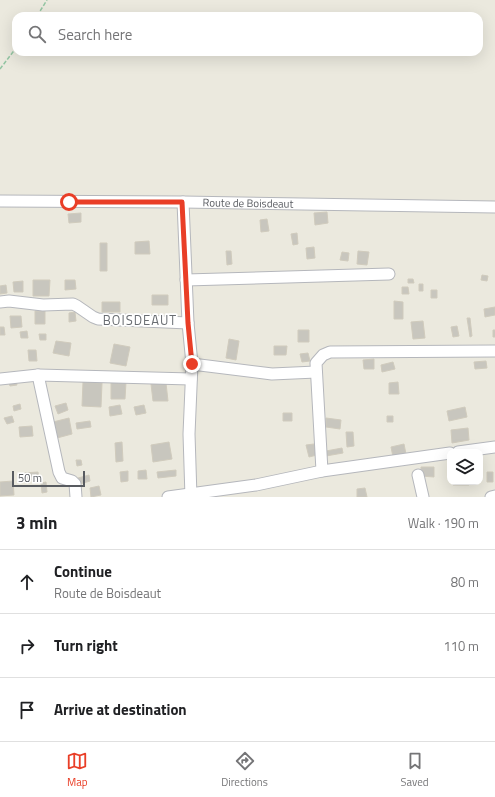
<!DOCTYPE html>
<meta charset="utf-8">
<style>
body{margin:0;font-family:"Titillium Web",sans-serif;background:#f6f6f6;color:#202124}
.controls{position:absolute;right:12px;bottom:12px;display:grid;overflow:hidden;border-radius:8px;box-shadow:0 4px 16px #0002}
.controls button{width:36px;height:36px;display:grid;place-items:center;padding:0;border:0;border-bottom:1px solid #e0e0e0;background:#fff;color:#202124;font:20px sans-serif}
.scale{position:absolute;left:12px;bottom:10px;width:73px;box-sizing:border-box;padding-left:4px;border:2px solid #585b60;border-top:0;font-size:11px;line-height:14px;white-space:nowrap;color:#585b60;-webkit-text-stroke:3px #fff;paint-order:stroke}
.stop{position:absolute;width:12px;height:12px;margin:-9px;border:3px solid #e93e27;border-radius:50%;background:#fff}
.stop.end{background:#e93e27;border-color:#fff;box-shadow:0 1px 4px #0008}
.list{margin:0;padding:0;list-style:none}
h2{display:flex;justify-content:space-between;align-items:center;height:52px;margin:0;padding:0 16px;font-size:17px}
h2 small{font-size:13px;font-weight:400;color:#757577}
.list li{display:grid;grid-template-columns:26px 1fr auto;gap:12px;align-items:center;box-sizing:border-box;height:64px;padding:0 16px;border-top:1px solid #e0e0e0}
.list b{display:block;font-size:15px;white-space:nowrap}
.list p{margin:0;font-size:13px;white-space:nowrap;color:#757577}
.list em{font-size:13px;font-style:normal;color:#757577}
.icon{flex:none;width:22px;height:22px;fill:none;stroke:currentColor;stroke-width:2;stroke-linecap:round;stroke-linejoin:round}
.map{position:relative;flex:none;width:495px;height:497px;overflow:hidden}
.search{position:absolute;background:#fff;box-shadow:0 4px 16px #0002;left:12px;right:12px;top:12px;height:44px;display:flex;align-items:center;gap:10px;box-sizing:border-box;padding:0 14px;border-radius:12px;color:#757577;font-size:15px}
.sheet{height:244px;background:#fff}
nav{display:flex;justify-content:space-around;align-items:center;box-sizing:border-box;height:56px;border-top:1px solid #e0e0e0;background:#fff;font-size:11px;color:#757577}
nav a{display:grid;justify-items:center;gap:2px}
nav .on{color:#e93e27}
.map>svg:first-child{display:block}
.building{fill:#c8c6be;stroke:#d0cbbd}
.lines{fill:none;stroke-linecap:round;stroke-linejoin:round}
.minor-casing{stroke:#b5b7bc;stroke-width:13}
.path{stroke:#93c5a3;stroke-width:1.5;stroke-dasharray:4 2;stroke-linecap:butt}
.minor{stroke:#fff;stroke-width:11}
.route{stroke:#e93e27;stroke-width:5}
.labels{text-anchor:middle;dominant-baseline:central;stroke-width:3.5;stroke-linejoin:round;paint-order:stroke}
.street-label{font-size:11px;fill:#585b60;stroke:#fff}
.quarter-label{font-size:13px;letter-spacing:1px;fill:#696d72;stroke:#fff}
</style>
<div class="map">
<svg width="495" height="497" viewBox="0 0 495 497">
<rect width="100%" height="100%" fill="#ebe9de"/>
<path class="building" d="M327,212L328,223L315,225L314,213Z
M81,213V222L69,223L68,214Z
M267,219L269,231L261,232L260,220Z
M297,233L298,244L293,245L291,234Z
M149,241L150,254H135V242Z
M100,243H107V271H100Z
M314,247L315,258L307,259L306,248Z
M226,251H231L232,264L227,265Z
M358,251L369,252L367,265L357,264Z
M342,252L349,253L348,261L340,260Z
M482,275L488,276L487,281L481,280Z
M408,279H413L414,283H408Z
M33,280H50L49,296H33Z
M65,280H75L76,289L65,290Z
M23,281V292H14L13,282Z
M419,284H423V291H419Z
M6,285L7,293L0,294V286Z
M402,287H408L409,294H402Z
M431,290H437V298H431Z
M152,295H168V305H152Z
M394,301L403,302V319H394Z
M102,302H120V312H102Z
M495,307V315L485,317L484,309Z
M35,311H45V324H35Z
M75,312L76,321L69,322V313Z
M10,316H21L22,327L11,328Z
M467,318H470L472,336L470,337Z
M423,321L425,338L413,339L411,322Z
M457,326L459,336L453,337L451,327Z
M0,327H4L5,335H0Z
M298,330H309V342H298Z
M493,330H495V337H493Z
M27,331L28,338H21L20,332Z
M39,334H46V340H40Z
M229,339L239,341L236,360L226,358Z
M56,341L71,343L69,356L53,353Z
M114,344L130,347L126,366L110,363Z
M274,346H287L286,355H274Z
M28,350H36L37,361H29Z
M308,353L310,361L302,362L300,354Z
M374,359V369H364L363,360Z
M486,361L487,368L475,369L474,362Z
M393,362L395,369L382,372L381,365Z
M16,381L17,385L10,386L9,383Z
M83,382L102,383L101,407L82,406Z
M111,382H126L125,399H111Z
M398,382L399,394H389V383Z
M166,383L168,401H153L151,384Z
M66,403L68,410L58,414L55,406Z
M20,404L21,409L14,411L13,406Z
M120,405L122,414L110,416L109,407Z
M144,405L146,413L136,415L134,407Z
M465,407L467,417L449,421L447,411Z
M283,413H292V421H283Z
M12,416L14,422L7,424L4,418Z
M387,416H393V422H387Z
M69,418L72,434L57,438L53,422Z
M326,418L341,420L340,429L326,427Z
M90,421L91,427L77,429L76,423Z
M32,426L33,436L20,437L19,427Z
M468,428L469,440L452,443L451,430Z
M346,432H353L354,446L347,447Z
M122,442L123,461L116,462L115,443Z
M169,442L172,459L153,462L151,445Z
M314,444L317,455L309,457L306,445Z
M404,444L406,454L393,457L391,447Z
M342,448L343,453L326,456V451Z
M76,460H81L82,465L77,466Z
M421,467H434V477L421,476Z
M146,470L147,479H138V471Z
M176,470V476L158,478L157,472Z
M128,471V481L121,482L120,472Z
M38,472L39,479L24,480V473Z
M487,472H493V482H487Z
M89,475L90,481L80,484L78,478Z
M13,481L14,495L0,496V482Z
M46,482L47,492L42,493L41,483Z
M453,482H469V485H453Z
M99,486L101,495L91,497L90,488Z
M365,488L367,497H357V489Z"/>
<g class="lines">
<defs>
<g id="minor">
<path id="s1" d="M0,201L183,202L495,207"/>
<path d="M183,202L188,323L192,364L189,434L191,497"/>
<path d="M186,280L389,274"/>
<path d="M0,302L9,301L43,305L73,304L77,306L93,317L98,319L188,323"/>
<path d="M192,364L272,374L316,372"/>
<path d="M38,375L59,472L62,478L72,481L75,484L76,497"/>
<path d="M0,379L38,375L191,379"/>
<path d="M458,452L495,447"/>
<path d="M322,471L316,363L323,355L330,352L495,351"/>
<path d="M418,475L423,497"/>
<path d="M168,497L256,485L322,471L450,453"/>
<path d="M491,497L495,496"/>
</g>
</defs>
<use href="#minor" class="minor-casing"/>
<path class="path" d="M37,16L47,0
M0,69L16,48"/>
<use href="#minor" class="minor"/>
</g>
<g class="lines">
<path class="route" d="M69,202H182L188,323L192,364"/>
</g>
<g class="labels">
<g class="street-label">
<text stroke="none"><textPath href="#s1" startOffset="248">Route de Boisdeaut</textPath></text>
</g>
<g class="quarter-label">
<text x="140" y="320">BOISDEAUT</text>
</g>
</g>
</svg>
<div class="controls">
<button><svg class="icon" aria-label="layers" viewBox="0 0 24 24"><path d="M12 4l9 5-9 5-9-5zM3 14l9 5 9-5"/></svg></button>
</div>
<div class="scale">50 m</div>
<div class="stop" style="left:69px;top:202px"></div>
<div class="stop end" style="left:192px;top:364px"></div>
<div class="search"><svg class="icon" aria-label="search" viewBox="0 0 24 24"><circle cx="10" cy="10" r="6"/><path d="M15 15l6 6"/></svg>Search here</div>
</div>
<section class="sheet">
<h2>3 min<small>Walk · 190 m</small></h2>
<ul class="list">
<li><svg class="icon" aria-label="ahead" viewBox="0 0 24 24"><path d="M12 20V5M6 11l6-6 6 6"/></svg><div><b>Continue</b><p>Route de Boisdeaut</p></div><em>80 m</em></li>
<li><svg class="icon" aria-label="right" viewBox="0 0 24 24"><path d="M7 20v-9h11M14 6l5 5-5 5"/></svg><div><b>Turn right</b></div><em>110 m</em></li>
<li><svg class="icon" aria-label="arrive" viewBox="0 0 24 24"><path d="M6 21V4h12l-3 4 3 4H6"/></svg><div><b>Arrive at destination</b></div></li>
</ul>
</section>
<nav>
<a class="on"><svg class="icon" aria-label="map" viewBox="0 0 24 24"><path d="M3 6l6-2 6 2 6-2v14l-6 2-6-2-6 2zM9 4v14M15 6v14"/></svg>Map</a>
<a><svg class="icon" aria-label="directions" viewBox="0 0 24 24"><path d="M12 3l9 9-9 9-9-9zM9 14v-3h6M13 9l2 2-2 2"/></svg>Directions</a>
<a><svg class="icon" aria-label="saved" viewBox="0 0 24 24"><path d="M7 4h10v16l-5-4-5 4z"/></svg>Saved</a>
</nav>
